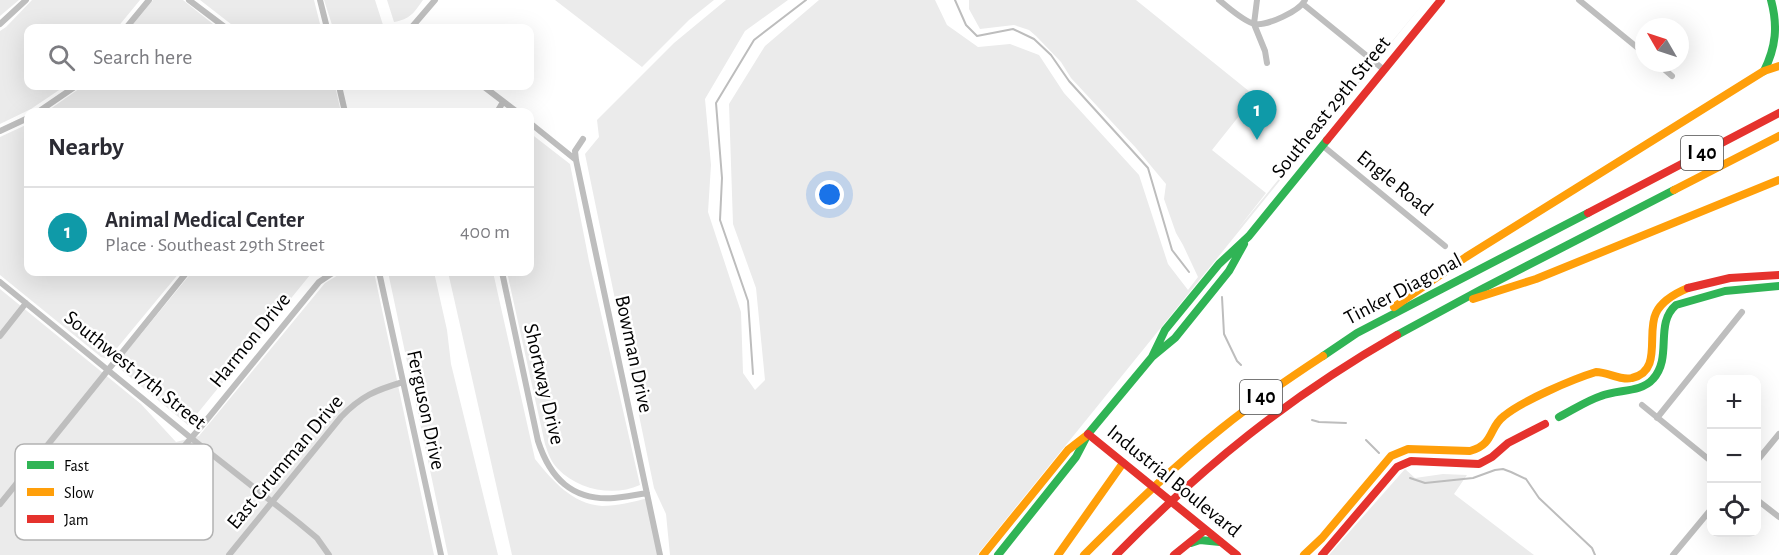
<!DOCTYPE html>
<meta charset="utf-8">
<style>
body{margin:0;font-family:"Alegreya Sans",sans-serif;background:#f7f7f7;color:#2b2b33}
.controls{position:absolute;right:18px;bottom:18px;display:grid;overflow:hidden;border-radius:12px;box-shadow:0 6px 24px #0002}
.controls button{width:54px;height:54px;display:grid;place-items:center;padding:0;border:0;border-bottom:2px solid #e1e1e2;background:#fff;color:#2b2b33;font:30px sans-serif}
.compass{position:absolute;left:1635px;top:18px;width:54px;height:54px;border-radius:50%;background:#fff;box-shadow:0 6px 24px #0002;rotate:309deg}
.you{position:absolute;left:830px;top:195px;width:21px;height:21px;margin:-15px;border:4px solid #fff;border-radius:50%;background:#1a73e8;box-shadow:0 0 0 9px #1a73e833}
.badge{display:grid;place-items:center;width:39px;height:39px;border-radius:50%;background:#ea580c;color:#fff;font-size:20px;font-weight:700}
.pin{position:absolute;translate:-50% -50px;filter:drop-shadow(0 2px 3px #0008)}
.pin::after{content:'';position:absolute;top:32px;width:21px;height:18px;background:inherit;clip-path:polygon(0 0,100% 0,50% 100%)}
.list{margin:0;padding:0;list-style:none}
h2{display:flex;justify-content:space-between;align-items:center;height:78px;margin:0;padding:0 24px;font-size:26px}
h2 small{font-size:20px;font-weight:400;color:#7c7c81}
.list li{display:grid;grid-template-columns:39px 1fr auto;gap:18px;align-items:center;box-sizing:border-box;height:90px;padding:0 24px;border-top:2px solid #e1e1e2}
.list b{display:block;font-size:22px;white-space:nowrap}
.list p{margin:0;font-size:20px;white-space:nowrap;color:#7c7c81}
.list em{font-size:20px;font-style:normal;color:#7c7c81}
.icon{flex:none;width:33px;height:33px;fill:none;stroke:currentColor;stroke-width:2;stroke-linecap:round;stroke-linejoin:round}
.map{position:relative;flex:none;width:1779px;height:555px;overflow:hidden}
.search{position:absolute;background:#fff;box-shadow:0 6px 24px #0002;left:24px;top:24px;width:510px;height:66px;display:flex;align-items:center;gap:15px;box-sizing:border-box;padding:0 21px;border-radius:12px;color:#7c7c81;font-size:22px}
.panel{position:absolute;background:#fff;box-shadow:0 6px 24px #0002;left:24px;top:108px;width:510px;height:168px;border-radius:12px}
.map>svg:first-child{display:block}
.green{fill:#ebebeb}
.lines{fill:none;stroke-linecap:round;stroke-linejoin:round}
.stream{stroke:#bdbdbd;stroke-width:2}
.street{stroke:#bebebe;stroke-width:6}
.fast{stroke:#30b455;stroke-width:8}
.slow{stroke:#ff9f0a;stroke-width:8}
.jam{stroke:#e5322d;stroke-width:8}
.labels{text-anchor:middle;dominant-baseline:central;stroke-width:5;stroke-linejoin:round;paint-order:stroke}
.shield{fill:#fff;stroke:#4c4c4c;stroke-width:1.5}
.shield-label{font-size:20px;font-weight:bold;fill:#000}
.street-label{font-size:21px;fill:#000;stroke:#fff}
.key{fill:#fff;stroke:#b2b2b2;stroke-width:1.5}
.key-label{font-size:16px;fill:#000}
</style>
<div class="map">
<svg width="1779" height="555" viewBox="0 0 1779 555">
<rect width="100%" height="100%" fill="#fff"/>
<path class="green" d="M0,0H19L0,16Z
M32,0H140L117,28H28V86H65L31,109L0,124V31L6,27Z
M153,0H183L218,28H130Z
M200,0H314L321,28H236Z
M324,0H375L384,28H333Z
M387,0H423C414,13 410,19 394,22Z
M555,0H714L689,20L642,67Z
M726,0H788L745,31L705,99L711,165L708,212L741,312L743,373L755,390L765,380L756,288L733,224L729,104L765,46L819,0H935L947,25L978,47L1010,44L1039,55L1064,93L1139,175L1168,264L1188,290L1198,277L1183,245L1176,233L1164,199L1166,184L1136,148L1071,78L1061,62L1036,36L1029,30L1014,25L980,29L969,9V0H1136L1255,96L1212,150L1266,193L1237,230L1426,0L977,555H670L666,514L654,488L585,154L599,137L597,120L674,43Z
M83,86H335L341,112H46Z
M28,124V272H180L108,359L101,357L0,275V137Z
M530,133L570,164L589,261L640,485C614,497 578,490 558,469C551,462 548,453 545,444L507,272H530Z
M192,272H317L310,275L188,425L119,368L118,362Z
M343,272H374L434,555H0V289L141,404L176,442L199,436L325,283Z
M388,272H434L447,330L451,364L498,555H448Z
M448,272H493L535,459C552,480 572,504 602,506C617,506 633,502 648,498L658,555H512Z
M1405,469L1415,478L1443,474L1467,475L1454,494L1534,555H1329Z"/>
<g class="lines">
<path class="stream" d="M955,0L966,25L977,36L1013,29L1034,39L1051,55L1069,81L1148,168L1172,250L1189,272
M1222,297L1224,334L1237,361L1241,365
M753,374L748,301L720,220L722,178L716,103L754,40L806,0
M1312,420L1319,422L1346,423
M1366,440L1379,453
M1410,478L1425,483L1473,478L1495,470L1503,469L1511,472L1526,479L1539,498L1592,548L1595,555"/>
<path class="street" d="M189,0L226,28
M320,0L327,28
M1219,0C1228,7 1244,22 1255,24C1267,26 1300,11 1305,0
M1257,0L1254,24L1265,51L1267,63
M1579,0L1644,53
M1303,4L1383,69
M0,24L26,0
M126,28L149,0
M411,28L435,0
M1657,63L1672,76
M339,86L345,112
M483,86L517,112
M38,112L76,86
M497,112L503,102
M530,123L576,160
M0,131L28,118
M583,139L575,151L576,160L660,555
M1323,146L1445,246
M379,272L441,555
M502,272L538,441C550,478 572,501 614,498C625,497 636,495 647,493
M0,282L191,438L299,523L317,538L329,555
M0,336L26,303
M1642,405L1712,462
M1657,418L1742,312
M1756,462L1779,434
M1756,499L1779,517
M0,504L187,272
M125,515L205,422L319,282L334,272
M229,555L341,417C361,396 376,390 403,382
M1673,555L1712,508"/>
<path class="fast" d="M1764,71C1776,47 1778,26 1771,0
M1397,335L1482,289L1674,190
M1323,356L1357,333L1588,213
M1152,357L1165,330L1219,264L1249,236L1327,140
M1559,417C1573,410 1586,401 1601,396C1617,389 1641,393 1653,379C1673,357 1654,324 1676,305L1725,291L1779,286
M1191,543L1200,540L1220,542
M998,555L1076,457L1088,434L1152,357L1175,338L1229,271L1244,244"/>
<path class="slow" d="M1674,190L1779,136
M1473,299L1536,279L1779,180
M1394,307L1466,257L1764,71L1779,66
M983,555L1068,450L1086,436
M1058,555L1123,463
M1084,555C1128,511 1173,467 1222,428C1254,402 1288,379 1323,356
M1304,555L1322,538L1391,456L1408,449L1470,451C1495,444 1488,428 1504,416C1522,401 1573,379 1596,372C1608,372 1621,381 1632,378C1663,371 1646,333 1656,313C1662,300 1676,293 1688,288"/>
<path class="jam" d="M1327,140L1441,0
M1588,213L1779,113
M1688,288L1730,278L1779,275
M1088,434L1237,555
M1116,555C1203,466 1289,397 1397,335
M1174,555L1205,530
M1322,555L1397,467L1411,461L1479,464L1492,457L1508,443L1545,424"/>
</g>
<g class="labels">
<g class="shield">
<rect x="1681" y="136" width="42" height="34" rx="4.5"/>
<rect x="1240" y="380" width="42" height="34" rx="4.5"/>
</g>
<g class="shield-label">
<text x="1702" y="153">I 40</text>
<text x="1261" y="397">I 40</text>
</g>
<g class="street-label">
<text transform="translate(1331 107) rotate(-51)">Southeast 29th Street</text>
<text transform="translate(1395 183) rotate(39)">Engle Road</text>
<text transform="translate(1403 289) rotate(-28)">Tinker Diagonal</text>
<text transform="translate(250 340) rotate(-51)">Harmon Drive</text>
<text transform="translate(634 354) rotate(78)">Bowman Drive</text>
<text transform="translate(135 370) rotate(39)">Southwest 17th Street</text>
<text transform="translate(544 384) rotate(77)">Shortway Drive</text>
<text transform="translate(426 410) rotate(78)">Ferguson Drive</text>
<text transform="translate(285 462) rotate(-50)">East Grumman Drive</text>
<text transform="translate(1174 481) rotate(39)">Industrial Boulevard</text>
</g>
</g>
<rect x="15" y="444" width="198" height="96" rx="9" class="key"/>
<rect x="27" y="461" width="27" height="8" fill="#30b455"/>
<rect x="27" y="488" width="27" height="8" fill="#ff9f0a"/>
<rect x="27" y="515" width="27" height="8" fill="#e5322d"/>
<g class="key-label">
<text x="64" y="471">Fast</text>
<text x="64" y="498">Slow</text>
<text x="64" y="525">Jam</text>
</g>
</svg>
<div class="controls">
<button>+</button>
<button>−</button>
<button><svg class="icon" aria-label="locate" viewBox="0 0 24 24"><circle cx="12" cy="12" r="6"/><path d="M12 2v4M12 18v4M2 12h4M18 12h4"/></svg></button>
</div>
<svg class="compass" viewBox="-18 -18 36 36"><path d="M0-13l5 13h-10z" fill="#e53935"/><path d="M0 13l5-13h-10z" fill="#7c7c81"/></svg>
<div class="you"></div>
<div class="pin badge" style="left:1257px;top:140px;background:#0f9aa8">1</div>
<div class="search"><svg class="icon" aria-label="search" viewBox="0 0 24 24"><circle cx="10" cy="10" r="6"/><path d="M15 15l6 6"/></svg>Search here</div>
<section class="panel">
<h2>Nearby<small></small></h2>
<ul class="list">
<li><span class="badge" style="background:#0f9aa8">1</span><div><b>Animal Medical Center</b><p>Place · Southeast 29th Street</p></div><em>400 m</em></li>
</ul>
</section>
</div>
